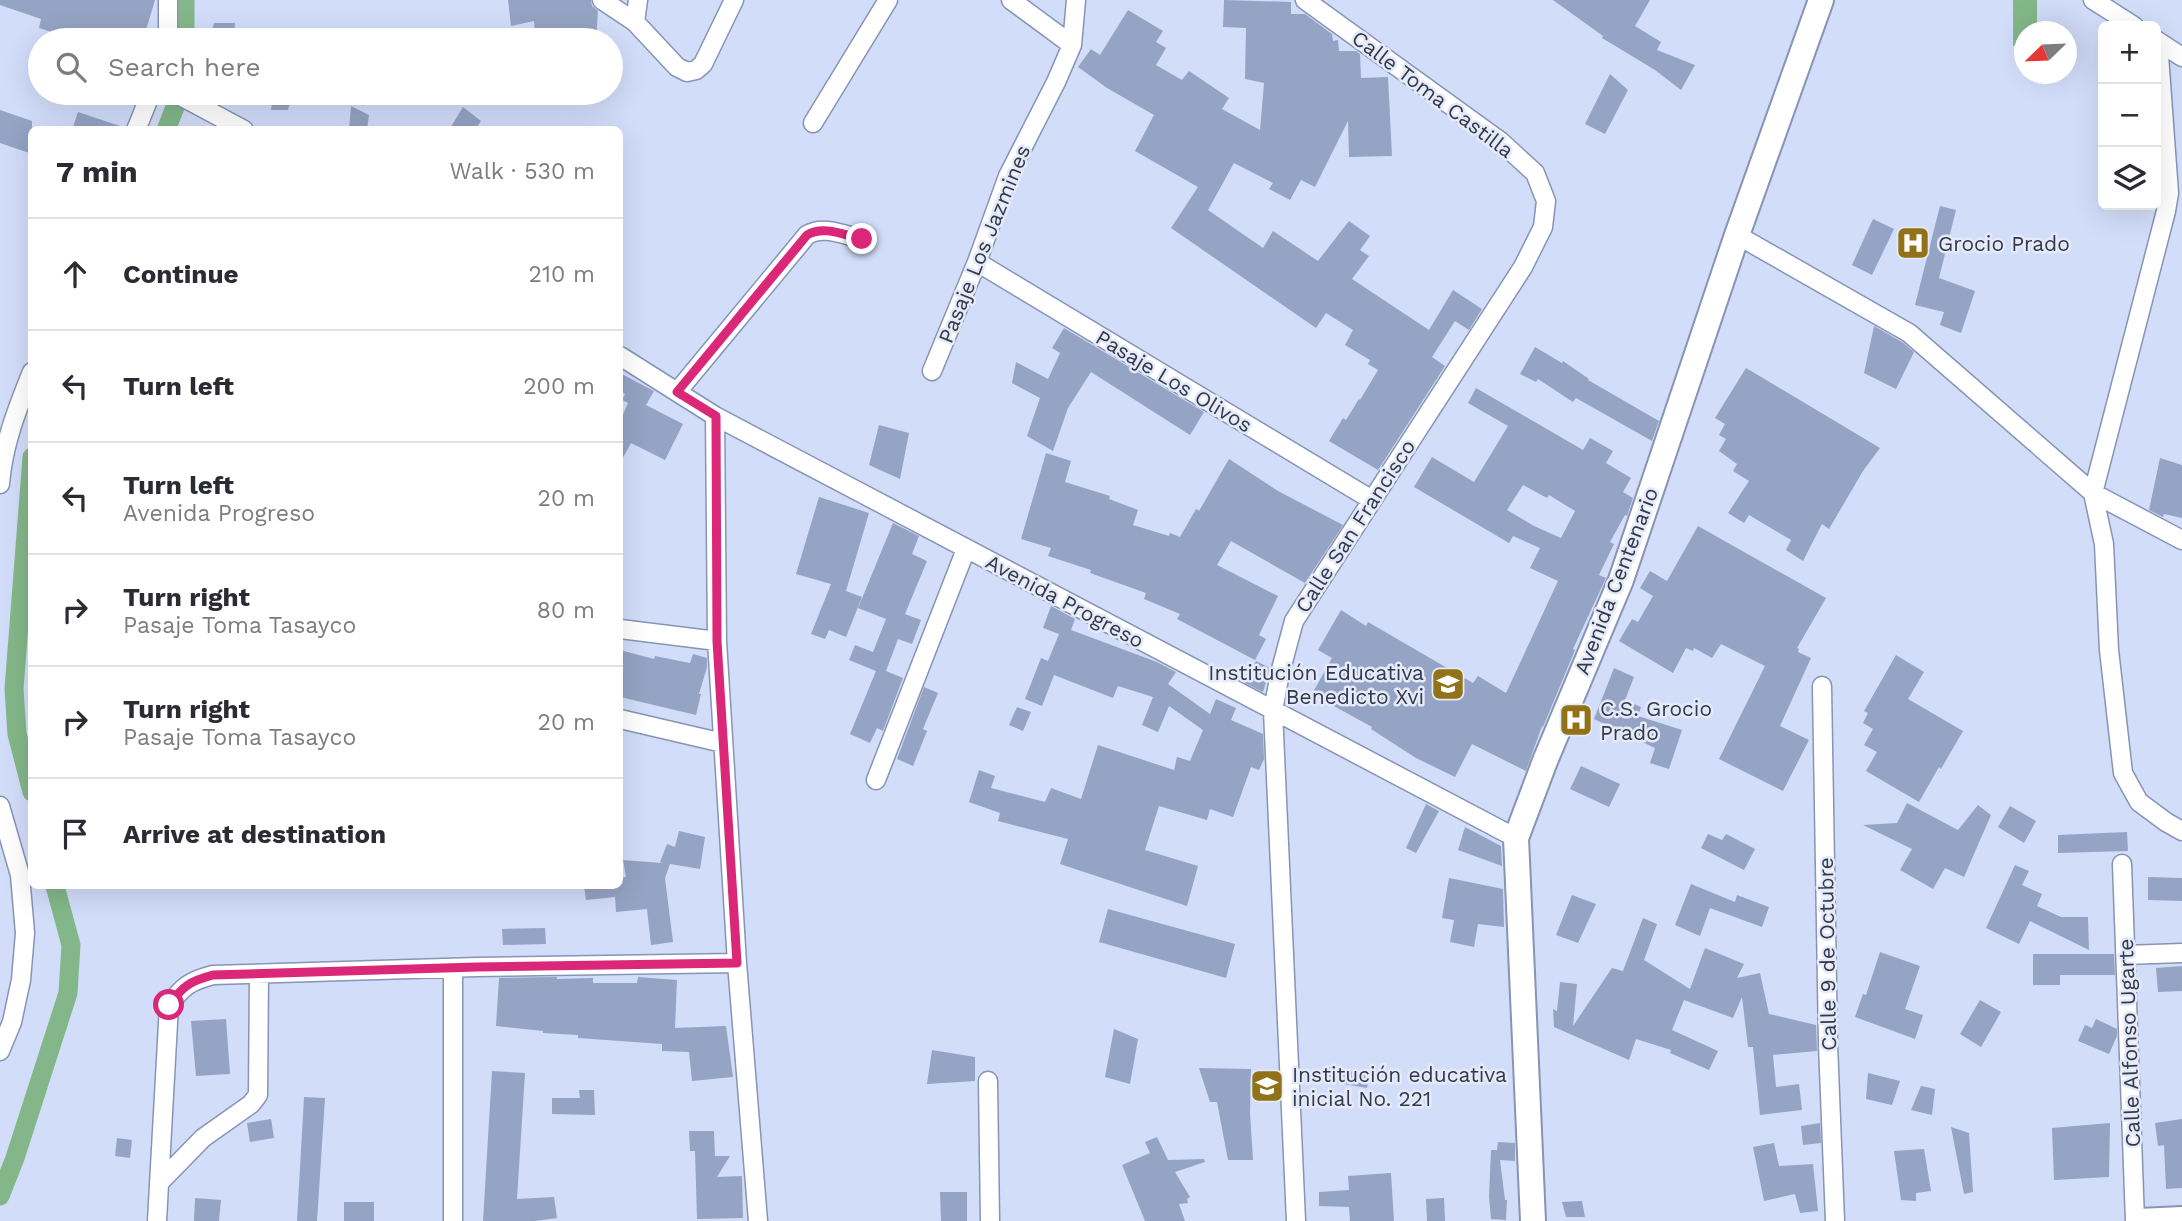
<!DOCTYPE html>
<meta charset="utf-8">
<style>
body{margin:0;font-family:"Work Sans",sans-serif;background:#f2f2f3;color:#2b2b33}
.controls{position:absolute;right:21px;top:21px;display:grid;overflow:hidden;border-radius:10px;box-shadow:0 7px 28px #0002}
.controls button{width:63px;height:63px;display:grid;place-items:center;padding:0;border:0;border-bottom:2px solid #e1e1e2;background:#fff;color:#2b2b33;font:35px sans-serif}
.compass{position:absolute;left:2014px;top:21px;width:63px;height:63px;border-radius:50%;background:#fff;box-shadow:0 7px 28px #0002;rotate:247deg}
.stop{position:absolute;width:21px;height:21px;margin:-16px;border:5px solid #db2777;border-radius:50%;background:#fff}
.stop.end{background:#db2777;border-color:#fff;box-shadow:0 2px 7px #0008}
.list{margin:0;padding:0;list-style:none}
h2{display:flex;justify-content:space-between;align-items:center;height:91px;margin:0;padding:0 28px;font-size:30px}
h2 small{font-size:23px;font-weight:400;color:#7c7c81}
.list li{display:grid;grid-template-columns:46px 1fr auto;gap:21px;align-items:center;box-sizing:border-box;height:112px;padding:0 28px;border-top:2px solid #e1e1e2}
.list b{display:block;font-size:26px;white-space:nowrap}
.list p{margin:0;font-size:23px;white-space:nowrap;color:#7c7c81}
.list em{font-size:23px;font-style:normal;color:#7c7c81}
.icon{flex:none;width:38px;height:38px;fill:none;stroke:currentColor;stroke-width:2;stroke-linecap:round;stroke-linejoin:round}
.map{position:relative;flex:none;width:2182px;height:1221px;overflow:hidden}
.search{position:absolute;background:#fff;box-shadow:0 7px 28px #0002;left:28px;top:28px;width:595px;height:77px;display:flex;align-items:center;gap:18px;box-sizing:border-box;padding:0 24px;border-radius:38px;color:#7c7c81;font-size:26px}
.panel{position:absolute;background:#fff;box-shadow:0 7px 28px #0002;left:28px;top:126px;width:595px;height:763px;border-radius:10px}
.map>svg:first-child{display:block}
.water{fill:#83b789}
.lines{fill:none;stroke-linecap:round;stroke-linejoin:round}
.canal{stroke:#83b789;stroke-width:19}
.building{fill:#95a3c4;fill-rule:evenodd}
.minor-casing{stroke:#8794b5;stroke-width:21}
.secondary-casing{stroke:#8794b5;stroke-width:28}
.minor{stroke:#fff;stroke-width:18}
.secondary{stroke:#fff;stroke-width:24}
.route{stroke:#db2777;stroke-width:9}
.labels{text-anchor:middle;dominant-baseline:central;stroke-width:5;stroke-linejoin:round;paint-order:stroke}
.street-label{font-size:21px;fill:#333947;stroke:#e4eaf9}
.poi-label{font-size:21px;fill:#333947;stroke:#e4eaf9;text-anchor:start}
</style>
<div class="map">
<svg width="2182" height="1221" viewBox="0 0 2182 1221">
<rect width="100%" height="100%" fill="#d2ddfa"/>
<path class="water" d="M2013,0H2037V31L2024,32V43L2013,46Z"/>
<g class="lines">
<path class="canal" d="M185,0V40
M166,130L177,102
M32,457L14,689L17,734L32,792
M0,1196L15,1158L68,993L71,945L55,886"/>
</g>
<path class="building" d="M0,0H155L143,40H60L61,35L39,28L41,19L0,5Z
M508,0H591L592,6L598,11L596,40H542L535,35L534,21L511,26Z
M1224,0L1291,2V14H1305L1332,34L1333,41L1338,40L1339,51H1356L1360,54L1361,78L1388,77L1392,156L1349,157L1348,121L1315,187L1301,180L1290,200L1269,189L1273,183L1234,163L1208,210L1263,248L1273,231L1318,261L1349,221L1370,236L1360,250L1369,256L1352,279L1429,330L1453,290L1482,309L1469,330L1455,321L1432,357L1445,366L1378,470L1329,441L1343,418L1346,420L1359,399L1360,400L1378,370L1368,364L1370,360L1345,345L1353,330L1326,313L1316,328L1171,228L1198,187L1135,151L1154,115L1107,88L1078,67L1091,49L1100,55L1128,10L1163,31L1156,42L1166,48L1156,65L1182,80L1189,71L1229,98L1222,109L1260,130L1264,83L1245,79L1246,28L1223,27Z
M1553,0H1650L1635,26L1661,42L1657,50L1695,65L1681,90L1655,70L1602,38L1603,36Z
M214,23H235L234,40H209Z
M1610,74L1628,90L1605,134L1585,124Z
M273,93H292L288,110H271Z
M351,106L369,115L367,130H349Z
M463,107L481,121L475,130H449Z
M0,110L32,121V154L0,143Z
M78,112L123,127L122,130H72Z
M1940,206L1956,210L1939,278L1975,291L1961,333L1940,325L1944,312L1915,305Z
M1873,219L1894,229L1872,275L1852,265Z
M1874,326L1902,342L1914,352L1896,389L1864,373Z
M1064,328L1204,412L1190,435L1091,372L1068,408L1053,451L1027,436L1040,398L1012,383L1016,362L1048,379L1060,353L1052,348Z
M1535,347L1562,363L1563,361L1589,379L1588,380L1659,421L1652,441L1576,398L1573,402L1538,379L1536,382L1520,374Z
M1746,368L1880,448L1863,471L1829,529L1822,524L1803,561L1786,550L1791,540L1749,515L1744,523L1728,513L1749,481L1733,471L1737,464L1719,451L1726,439L1719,435L1725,424L1715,418Z
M620,373L654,391L646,405L683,424L665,460L631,443L620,463V421L628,403L622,400L625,394L620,391Z
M1476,388L1583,450L1590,438L1613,451L1606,463L1631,478L1623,492L1633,498L1627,516L1625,515L1610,542L1614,544L1599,575L1606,578L1573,649L1575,650L1543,727L1542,726L1526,771L1472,744L1455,777L1416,758L1371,729L1372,727L1312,694L1332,658L1318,650L1341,610L1366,626L1368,622L1473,683L1478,676L1506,693L1558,581L1530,568L1540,548L1513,536L1509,543L1414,487L1432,457L1474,482L1508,426L1468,403ZM1523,485L1547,498L1549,495L1575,511L1561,538L1534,526L1507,510Z
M879,425L909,433L900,479L869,465Z
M1046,453L1071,461L1065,482L1110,496L1109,499L1138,510L1133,525L1169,536L1170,533L1180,537L1196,509L1199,511L1229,459L1278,491L1343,525L1305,583L1231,541L1217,565L1278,596L1259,635L1266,639L1255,660L1177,619L1180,614L1144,599L1146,593L1090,573L1091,570L1048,556L1051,548L1021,539Z
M2160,458L2182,465V518L2164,514L2163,517L2149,510Z
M819,497L869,513L846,591L862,597L846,637L829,630L825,639L811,634L831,584L796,574Z
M893,523L919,536L912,554L927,561L905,614L921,620L912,644L898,639L886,671L903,678L883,731L877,728L870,743L850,734L876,671L849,660L855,645L873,652L886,619L858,608Z
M1698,526L1826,598L1797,648L1799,649L1798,652L1811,658L1780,726L1809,740L1783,791L1719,759L1765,666L1721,644L1712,658L1694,648L1693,651L1686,648L1673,673L1619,641L1632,619L1638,622L1653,596L1640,588L1650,571L1667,581Z
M1051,606L1075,619L1071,630L1157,662L1176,672L1168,684L1210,714L1216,699L1236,708L1231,720L1263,734L1264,759L1259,770L1251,767L1233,817L1210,809L1207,820L1159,806L1145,850L1198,866L1187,906L1060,864L1068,839L998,821L1000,813L969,802L979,770L995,776L991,788L1045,802L1051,788L1081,799L1098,745L1174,770L1177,757L1190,761L1203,730L1169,706L1158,732L1142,725L1153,697L1118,686L1113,698L1054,675L1042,706L1025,699L1041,658L1048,661L1059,634L1043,628Z
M620,650L654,659L655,656L690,663L693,654L707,658V667L699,694H701L696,715L620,697Z
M1896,655L1924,672L1908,699L1963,731L1941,769L1939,767L1919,802L1866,771L1877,752L1864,745L1873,729L1863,723L1868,713L1864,711Z
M1256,661L1270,668L1263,692L1245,683Z
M1614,668L1634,677L1625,700L1641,707L1638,716L1682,730L1669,769L1650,763L1655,748L1594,719Z
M924,687L938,693L923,729L927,731L913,766L897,759Z
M1017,707L1031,712L1023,731L1009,725Z
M1581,766L1620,784L1609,807L1570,789Z
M1907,803L1958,830L1978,805L1991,815L1964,877L1945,868L1933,889L1900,870L1912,849L1863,825L1897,823Z
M1426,804L1439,811L1416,853L1406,848Z
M2010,806L2036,821L2024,843L1998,827Z
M1465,827L1501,846L1502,866L1458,850Z
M679,831L705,837L700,869L670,864L665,878L673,942L651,945L647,909L616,912L615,897L586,900L584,886H620V878L626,877L623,860L663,863L660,862L667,844L675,847Z
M2127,832L2128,851L2058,853V835Z
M1708,834L1722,840L1726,834L1755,849L1744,870L1701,848Z
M2015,865L2029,871L2022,885L2042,894L2037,906L2061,917H2088L2089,950L2030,921L2019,944L1986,928Z
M2148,877L2182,878V901L2148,900Z
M1449,878L1503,889L1504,927L1478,924L1474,947L1450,942L1454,920L1442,918Z
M1691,884L1735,902L1737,895L1769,907L1762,927L1710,908L1700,936L1675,925Z
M1572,895L1596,904L1578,943L1556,935Z
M1108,909L1235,944L1226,978L1099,942Z
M1643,918L1657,924L1644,960L1690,989L1705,948L1744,964L1737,978L1760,973L1769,1014L1816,1025L1817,1051L1773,1055L1776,1087L1799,1084L1802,1110L1760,1115L1753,1047H1748L1742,997L1733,1018L1684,1000L1672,1030L1718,1051L1709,1070L1670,1053L1671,1050L1636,1039L1629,1060L1554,1027L1553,1009L1557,1011L1560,982L1577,984L1573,1026L1612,968L1623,971Z
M545,928L546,944L503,945L502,929Z
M1880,952L1920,966L1905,1009L1923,1015L1915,1039L1855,1017L1863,994L1866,995Z
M2033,954H2114L2115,975H2060V985H2033Z
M2182,966V991L2158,992L2156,968Z
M557,977V979L593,978V983H637L638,977L677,980L675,1028L726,1026L733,1077L692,1081L689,1052L662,1051V1044L578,1038V1035L543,1033V1031L496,1026L499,978Z
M1980,1000L2001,1012L1981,1047L1960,1034Z
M226,1019L230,1074L196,1076L191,1021Z
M2096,1019L2117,1029V1036L2109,1054L2078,1041L2085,1025L2092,1028Z
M1114,1029L1138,1039L1130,1084L1105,1077Z
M932,1050L975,1057V1081L927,1084Z
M1328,1067L1369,1074L1367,1088L1327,1081Z
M1199,1068L1251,1069L1250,1113L1253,1160H1228L1217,1102H1210Z
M492,1071L525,1073L517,1199L554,1197L557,1218L535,1221H483Z
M1868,1073L1900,1081L1892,1105L1866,1099Z
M1921,1086L1935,1089L1932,1115L1911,1110Z
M579,1090H594L595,1115L552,1114V1098H580Z
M304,1097L325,1098L317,1221H297Z
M271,1119L274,1138L250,1142L247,1123Z
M2182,1119V1188L2166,1189L2164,1145L2158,1146L2155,1123Z
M1820,1123L1821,1143L1803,1145L1801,1126Z
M2110,1123L2109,1177L2054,1180L2052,1128Z
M1951,1127L1969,1133L1973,1192L1964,1194Z
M689,1131H714L715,1156H730L717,1177L742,1176L743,1218L697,1219L695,1151H690Z
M1157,1137L1168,1160L1204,1159L1205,1162L1175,1172L1190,1197L1187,1199L1188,1203L1179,1204L1185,1221H1145L1122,1165L1150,1153L1145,1142Z
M117,1138L132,1140L130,1158L115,1156Z
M1498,1142L1515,1143V1161L1500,1160L1505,1200H1507L1506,1220L1491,1219L1489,1197L1491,1150H1497Z
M1774,1143L1779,1166L1813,1164L1818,1211L1800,1213L1795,1194L1764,1201L1753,1147Z
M1924,1149L1931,1191L1916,1193V1201L1901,1200L1894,1151Z
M1391,1173L1394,1221H1350L1349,1207L1319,1206V1192L1349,1190L1348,1176Z
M940,1192H967V1221H941Z
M195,1198L221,1200L219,1221H194Z
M1444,1198L1445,1221H1427L1426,1199Z
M1582,1201L1585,1217H1566L1562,1202Z
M344,1202H374V1221H344Z"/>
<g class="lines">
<defs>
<path id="minor" d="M602,0L635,22L677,67L687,72L696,70L703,64L734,0
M1011,0L1072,45
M2093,0L2134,26
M635,22L638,0
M168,40V0
M2156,40L2182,57
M2158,42L2169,193L2166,211L2093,493L2104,544L2109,650L2123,773L2139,802L2166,822L2182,831
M175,93L244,130
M813,123L888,0
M136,130L151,93
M1737,235L1909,333L2093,493L2182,540
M977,262L1372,500
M620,356L715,416L1516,838
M932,371L977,262L1008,176L1056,82L1072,45L1076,0
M677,392L807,235C823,225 844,235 862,239
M715,416L717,641L737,963L758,1221
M0,484C3,445 17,409 32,372
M620,629L717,641
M1822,686L1828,1044L1835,1221
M620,719L723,743
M876,780L966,549
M0,806L20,875L25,933L21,980L12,1022L0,1051
M2122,864L2135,1221
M2126,955L2182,953
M453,969V1221
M988,1081L990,1221
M159,1183L203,1138L251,1104L258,1095L259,974
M157,1221L169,1005C183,986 190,981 213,975L477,967L737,963
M1296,1221L1273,711L1280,673L1294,621L1523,267L1543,227L1546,201L1535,173L1500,141L1305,0"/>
<path id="secondary" d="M1533,1221L1516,838L1545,761L1621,580L1737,235L1821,0
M2139,1221L2182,1219"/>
</defs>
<use href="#minor" class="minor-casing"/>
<use href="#secondary" class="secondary-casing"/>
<use href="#minor" class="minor"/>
<use href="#secondary" class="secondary"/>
</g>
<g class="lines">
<path class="route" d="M169,1005C183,986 190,981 213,975L477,967L737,963L717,641L716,416L677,392L807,235C823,225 844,235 862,239"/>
</g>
<defs>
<symbol id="hospital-square" viewBox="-11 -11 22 22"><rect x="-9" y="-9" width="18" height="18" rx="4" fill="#917218" stroke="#e4eaf9"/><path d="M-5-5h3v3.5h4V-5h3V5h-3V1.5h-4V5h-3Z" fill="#fff"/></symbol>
<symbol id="school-square" viewBox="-11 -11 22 22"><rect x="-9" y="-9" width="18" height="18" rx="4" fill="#917218" stroke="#e4eaf9"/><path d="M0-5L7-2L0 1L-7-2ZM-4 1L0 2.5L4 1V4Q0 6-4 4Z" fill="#fff"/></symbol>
</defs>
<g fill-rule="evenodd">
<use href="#hospital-square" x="1894" y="224" width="38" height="38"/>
<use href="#school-square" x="1429" y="665" width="38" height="38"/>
<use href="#hospital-square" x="1557" y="701" width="38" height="38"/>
<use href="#school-square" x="1248" y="1067" width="38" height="38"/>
</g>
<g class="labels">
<g class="street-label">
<text transform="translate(1433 94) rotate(37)">Calle Toma Castilla</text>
<text transform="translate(984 244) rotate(-68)">Pasaje Los Jazmines</text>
<text transform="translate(1174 381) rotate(31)">Pasaje Los Olivos</text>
<text transform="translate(1355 526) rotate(-57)">Calle San Francisco</text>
<text transform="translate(1616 581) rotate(-69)">Avenida Centenario</text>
<text transform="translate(1065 601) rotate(28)">Avenida Progreso</text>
<text transform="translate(1827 954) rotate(-91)">Calle 9 de Octubre</text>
<text transform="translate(2129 1043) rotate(-92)">Calle Alfonso Ugarte</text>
</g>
<g class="poi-label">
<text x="1938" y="243">Grocio Prado</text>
<text x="1424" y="672" text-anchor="end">Institución Educativa<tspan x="1424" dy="24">Benedicto Xvi</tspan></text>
<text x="1600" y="708">C.S. Grocio<tspan x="1600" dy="24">Prado</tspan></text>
<text x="1292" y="1074">Institución educativa<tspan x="1292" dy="24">inicial No. 221</tspan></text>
</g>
</g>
</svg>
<div class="controls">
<button>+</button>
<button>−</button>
<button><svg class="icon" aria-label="layers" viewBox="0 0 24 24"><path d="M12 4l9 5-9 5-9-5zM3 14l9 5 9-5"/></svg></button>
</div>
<svg class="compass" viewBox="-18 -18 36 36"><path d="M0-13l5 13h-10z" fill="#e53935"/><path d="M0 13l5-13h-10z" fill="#7c7c81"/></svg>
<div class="stop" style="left:169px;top:1005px"></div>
<div class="stop end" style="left:862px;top:239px"></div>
<div class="search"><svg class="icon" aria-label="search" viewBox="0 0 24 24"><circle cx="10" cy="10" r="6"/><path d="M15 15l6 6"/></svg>Search here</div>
<section class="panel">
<h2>7 min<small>Walk · 530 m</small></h2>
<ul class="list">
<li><svg class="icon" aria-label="ahead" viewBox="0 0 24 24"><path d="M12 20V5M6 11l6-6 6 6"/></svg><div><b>Continue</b></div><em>210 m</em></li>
<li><svg class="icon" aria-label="left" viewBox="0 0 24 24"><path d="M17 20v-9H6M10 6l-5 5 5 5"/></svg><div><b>Turn left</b></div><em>200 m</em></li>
<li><svg class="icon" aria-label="left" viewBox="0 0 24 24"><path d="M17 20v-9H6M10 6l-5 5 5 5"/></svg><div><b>Turn left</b><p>Avenida Progreso</p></div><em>20 m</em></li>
<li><svg class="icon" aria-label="right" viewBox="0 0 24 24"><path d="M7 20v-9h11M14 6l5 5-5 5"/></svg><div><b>Turn right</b><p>Pasaje Toma Tasayco</p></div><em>80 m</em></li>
<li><svg class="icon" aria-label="right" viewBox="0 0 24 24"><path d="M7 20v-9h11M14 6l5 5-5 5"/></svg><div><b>Turn right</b><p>Pasaje Toma Tasayco</p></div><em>20 m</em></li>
<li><svg class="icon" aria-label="arrive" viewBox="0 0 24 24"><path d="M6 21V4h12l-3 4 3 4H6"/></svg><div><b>Arrive at destination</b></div></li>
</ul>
</section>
</div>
